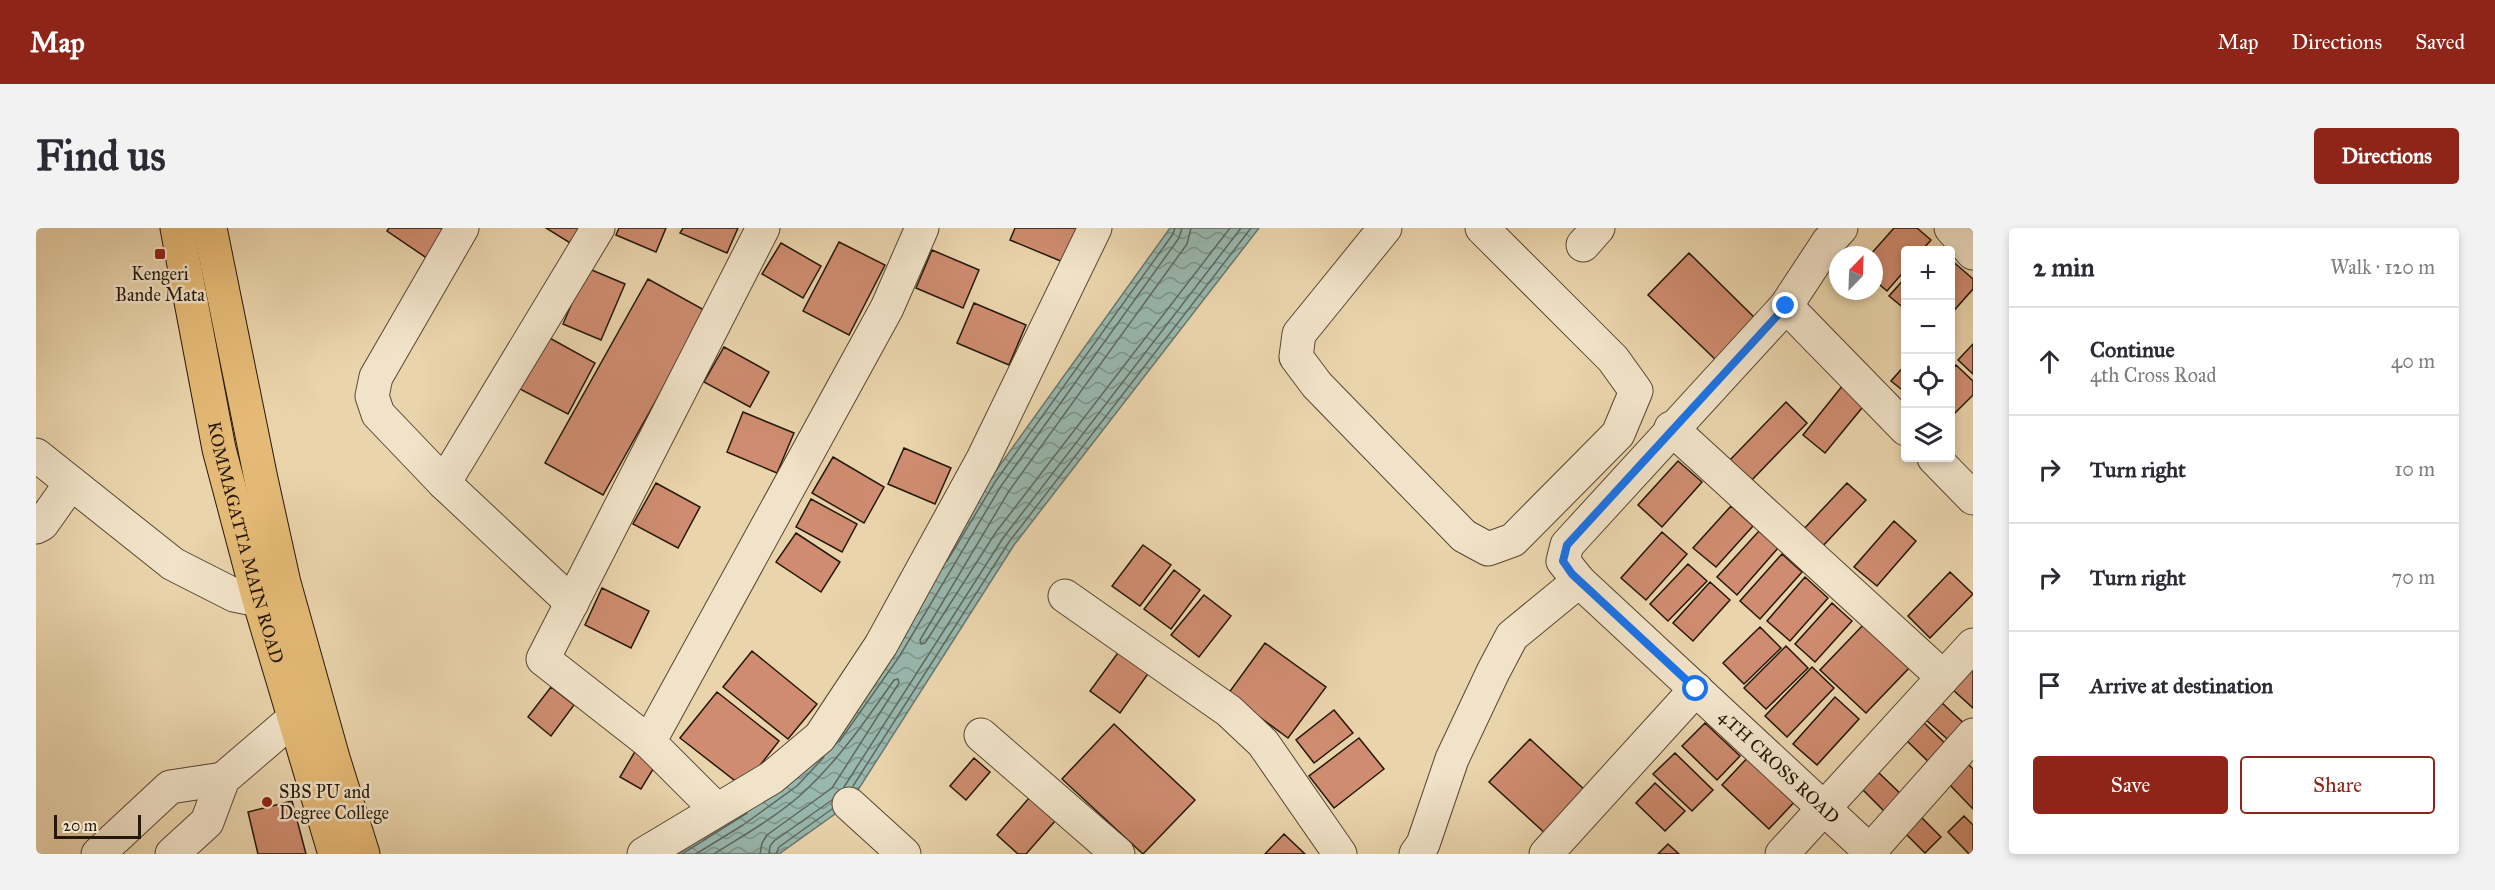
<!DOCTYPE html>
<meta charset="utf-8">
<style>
body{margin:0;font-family:"IM FELL Great Primer",serif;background:#f2f2f3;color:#2b2b33}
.controls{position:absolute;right:18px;top:18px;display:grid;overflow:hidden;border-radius:6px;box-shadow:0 3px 9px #0003}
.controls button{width:54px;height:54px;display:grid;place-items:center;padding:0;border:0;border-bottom:2px solid #e1e1e2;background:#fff;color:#2b2b33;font:30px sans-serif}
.compass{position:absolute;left:1793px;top:18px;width:54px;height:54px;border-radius:50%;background:#fff;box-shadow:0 3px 9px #0003;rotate:23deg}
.scale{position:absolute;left:18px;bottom:15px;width:87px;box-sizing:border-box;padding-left:6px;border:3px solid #251809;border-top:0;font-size:16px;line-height:21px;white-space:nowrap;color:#251809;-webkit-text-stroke:4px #f1e3c9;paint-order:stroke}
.stop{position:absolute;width:18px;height:18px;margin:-14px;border:4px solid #1a73e8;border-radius:50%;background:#fff}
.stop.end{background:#1a73e8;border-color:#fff;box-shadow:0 2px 6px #0008}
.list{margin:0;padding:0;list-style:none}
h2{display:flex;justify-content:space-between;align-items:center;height:78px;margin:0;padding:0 24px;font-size:26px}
h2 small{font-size:20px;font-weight:400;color:#7c7c81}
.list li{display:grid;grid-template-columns:39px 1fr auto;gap:18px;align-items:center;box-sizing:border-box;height:108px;padding:0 24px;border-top:2px solid #e1e1e2}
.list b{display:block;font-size:22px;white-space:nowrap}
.list p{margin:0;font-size:20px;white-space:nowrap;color:#7c7c81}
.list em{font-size:20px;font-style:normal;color:#7c7c81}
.actions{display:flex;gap:12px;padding:18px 24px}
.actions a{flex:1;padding:14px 0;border:2px solid #8f2418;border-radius:6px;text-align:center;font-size:21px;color:#8f2418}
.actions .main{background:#8f2418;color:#fff}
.icon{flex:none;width:33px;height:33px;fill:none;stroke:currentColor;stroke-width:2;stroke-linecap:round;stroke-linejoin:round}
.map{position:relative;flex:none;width:1937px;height:626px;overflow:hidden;border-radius:6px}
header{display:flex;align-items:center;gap:36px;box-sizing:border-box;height:84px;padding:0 30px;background:#8f2418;color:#fff}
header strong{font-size:28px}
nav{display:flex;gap:33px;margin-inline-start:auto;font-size:21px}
.intro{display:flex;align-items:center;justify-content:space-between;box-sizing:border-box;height:144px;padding:0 36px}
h1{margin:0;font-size:42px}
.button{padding:15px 27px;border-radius:6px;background:#8f2418;color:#fff;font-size:21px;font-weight:700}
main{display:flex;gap:36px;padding:0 36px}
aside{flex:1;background:#fff;border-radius:6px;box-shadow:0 3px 9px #0003}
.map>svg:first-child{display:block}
.water{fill:url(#water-waves);stroke:#6a776c;stroke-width:1.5}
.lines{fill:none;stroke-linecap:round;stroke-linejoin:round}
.shore{stroke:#5e685c;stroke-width:1.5}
.building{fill:#cf8c70;stroke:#251809;stroke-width:1.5}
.minor-casing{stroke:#564732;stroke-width:35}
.major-casing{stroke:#251809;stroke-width:35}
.minor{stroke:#f1e3c9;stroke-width:33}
.major{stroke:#e5ba76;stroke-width:33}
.route{stroke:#1a73e8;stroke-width:8}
.poi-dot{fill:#8f2418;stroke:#f1e3c9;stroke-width:2}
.labels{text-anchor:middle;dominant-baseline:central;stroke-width:5;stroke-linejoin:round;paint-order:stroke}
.poi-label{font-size:18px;fill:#251809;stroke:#f1e3c9}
.street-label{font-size:18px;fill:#251809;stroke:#f1e3c9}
</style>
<header>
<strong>Map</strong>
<nav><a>Map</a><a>Directions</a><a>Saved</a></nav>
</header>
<div class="intro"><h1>Find us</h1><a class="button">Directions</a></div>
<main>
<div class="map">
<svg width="1937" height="626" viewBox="0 0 1937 626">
<defs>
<pattern id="water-waves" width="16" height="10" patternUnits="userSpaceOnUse" patternTransform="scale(1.5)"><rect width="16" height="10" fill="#98b7ae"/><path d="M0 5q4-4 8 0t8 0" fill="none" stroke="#7c948c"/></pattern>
</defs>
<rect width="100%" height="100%" fill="#ead4ac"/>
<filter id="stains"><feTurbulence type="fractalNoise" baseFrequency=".00333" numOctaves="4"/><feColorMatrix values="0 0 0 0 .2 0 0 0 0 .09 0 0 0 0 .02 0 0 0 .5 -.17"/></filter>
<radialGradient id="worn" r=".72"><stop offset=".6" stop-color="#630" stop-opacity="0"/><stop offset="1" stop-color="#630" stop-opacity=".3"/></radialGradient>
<path class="water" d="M1134,0H1223L978,317L813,576L743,626H634L753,547L954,251Z"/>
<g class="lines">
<path class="shore" d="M1155,0L1151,16L973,263L884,412L885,416L889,415L960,304L1194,0
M911,333L959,254L1137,6L1139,0
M803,514L863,429L965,258L1143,10L1146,0
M817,558L973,314L1215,0
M808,559L967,310L1205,0
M646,626L711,585
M660,626L707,597L761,558L788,529
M678,626C708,607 742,588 769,563C804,530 831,491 858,452L862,451L863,455L796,560L731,607L726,615L724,626
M733,626L734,618L738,613L796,572
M740,626L743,619L796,581"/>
</g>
<path class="building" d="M353,0H413L398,35L351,3Z
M510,0H550L539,18Z
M583,0H630L620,24L580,7Z
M647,0H702L691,25L644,5Z
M979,0H1041L1027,34L974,12Z
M1858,0H1881L1895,12L1886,22H1870V41L1851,63L1838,52V27H1834Z
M803,14L849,37L813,107L767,83Z
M745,15L785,38L767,70L726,46Z
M896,22L943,42L927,80L880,60Z
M1653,25L1722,93L1682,134L1612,67Z
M1914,31L1937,51V61L1914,87Z
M551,40L589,56L565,112L527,96Z
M1870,49V82L1853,68Z
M612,51L670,83L567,267L509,235Z
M938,75L990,97L973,137L921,115Z
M510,108L559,135L532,186L482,160Z
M1937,116V146L1922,132Z
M688,119L733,144L714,179L668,154Z
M1870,136V165L1855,153Z
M1920,137L1937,153V167L1914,190V143Z
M1807,157L1830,175L1789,225L1767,207Z
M1750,174L1771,195L1713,255L1692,234Z
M707,184L758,205L741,245L691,224Z
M868,220L915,240L899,276L852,256Z
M797,229L848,259L828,295L776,265Z
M1642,233L1666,254L1626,299L1602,277Z
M620,255L664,279L642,320L597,296Z
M1811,255L1830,272L1785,320L1766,303Z
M775,271L821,296L806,324L760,299Z
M1695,278L1717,298L1680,339L1657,320Z
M1858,293L1880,313L1841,358L1818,339Z
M1723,303L1742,320L1701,367L1681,349Z
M1626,304L1651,326L1610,372L1585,350Z
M760,305L804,334L785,364L740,334Z
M1107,317L1135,337L1104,378L1076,358Z
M1746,326L1766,344L1724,391L1704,373Z
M1652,336L1671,353L1632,393L1614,376Z
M1138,342L1164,362L1135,401L1108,381Z
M1914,344L1937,366L1894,410L1872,388Z
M1769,349L1792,370L1754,413L1731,393Z
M1674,354L1694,372L1657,413L1637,395Z
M566,360L613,383L595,420L549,397Z
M1168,367L1195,388L1163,429L1135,407Z
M1796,375L1816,393L1779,434L1759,416Z
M1830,394L1876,437L1830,485L1784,442Z
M1724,399L1745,420L1708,456L1687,435Z
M1229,415L1290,459L1252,510L1192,466Z
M1750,418L1772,440L1730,481L1708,460Z
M1084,422L1114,443L1084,485L1054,463Z
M716,423L781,476L752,511L687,459Z
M1776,439L1798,460L1751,509L1729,488Z
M1937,441V480L1916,461Z
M515,459L538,477L515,508L492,489Z
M681,464L743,513L707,559L644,510Z
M1799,469L1823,491L1781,537L1757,516Z
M1905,474L1933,500L1918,517L1889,491Z
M1298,482L1317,505L1278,535L1260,512Z
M1886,493L1916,522L1899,540L1869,511Z
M1669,495L1704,528L1681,552L1646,518Z
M1078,496L1159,572L1107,626L1026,551Z
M1323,510L1348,541L1298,580L1273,548Z
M1494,511L1551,564L1511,607L1453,554Z
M604,515L625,528L605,561L584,549Z
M1639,525L1677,562L1656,583L1617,546Z
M1716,525L1763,569L1733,601L1686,557Z
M938,530L954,544L930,572L914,558Z
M1931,535L1937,541V581L1911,554Z
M1842,544L1870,571L1853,588L1825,560Z
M1619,555L1649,583L1629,603L1600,575Z
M993,570L1019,593L990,626H982L961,607Z
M256,573L270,626H222L212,584Z
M1879,583L1905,609L1889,625L1863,599Z
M1928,588L1937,597V626H1933L1912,604Z
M1248,606L1269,626H1229Z
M1632,616L1643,626H1622Z"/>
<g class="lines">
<defs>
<g id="minor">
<path d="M426,0L340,149L336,168L342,186L408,255L536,375"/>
<path d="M1349,0L1263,106L1260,129L1281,157L1428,308L1452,321L1477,312L1582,206L1600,163L1577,131L1446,0"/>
<path id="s1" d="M1805,0L1792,14L1750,78L1531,317L1527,333L1543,353L1837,626"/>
<path d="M1915,0L1937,25"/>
<path d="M1547,17L1562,0"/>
<path d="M1750,78L1870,201"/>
<path d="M1635,200L1907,449"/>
<path d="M0,227L137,336L198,367L223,372"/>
<path d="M1898,230L1937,270"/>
<path d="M408,255L562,0"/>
<path d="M0,299L6,296L35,255"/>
<path d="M1029,368L1193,483L1227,515L1304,626"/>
<path d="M945,507L1082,626"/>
<path d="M613,514L507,431L727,0"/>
<path d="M813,576L868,626"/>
<path d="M680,581L613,514L851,80L886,0"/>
<path d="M1834,623L1937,507"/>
<path d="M62,626L134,559L187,551"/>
<path d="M136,626L171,594L187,551L257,491"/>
<path d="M608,626L735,550L784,509L845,417L947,231L1059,0"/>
<path d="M1380,626L1387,616L1416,531L1457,444L1476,408L1543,353"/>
<path d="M1510,626L1660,461"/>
<path d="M1746,626L1937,417"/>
</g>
<g id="major">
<path id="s2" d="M141,0L183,221L223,372L299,626"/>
<path d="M174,0L225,251L248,355L297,530L327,626"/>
</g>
</defs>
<use href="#minor" class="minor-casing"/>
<use href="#major" class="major-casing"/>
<use href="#minor" class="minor"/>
<use href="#major" class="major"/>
</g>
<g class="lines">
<path class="route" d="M1660,461L1536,346L1527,333L1531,317L1750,78"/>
</g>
<g class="poi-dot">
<rect x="118" y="20" width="12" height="12" rx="3"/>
<circle cx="231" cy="574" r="6"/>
</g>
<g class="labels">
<g class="poi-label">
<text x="124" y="46">Kengeri<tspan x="124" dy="21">Bande Mata</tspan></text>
<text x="243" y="564" text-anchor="start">SBS PU and<tspan x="243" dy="21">Degree College</tspan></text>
</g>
<g class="street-label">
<text stroke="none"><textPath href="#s2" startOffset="322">KOMMAGATTA MAIN ROAD</textPath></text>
<text stroke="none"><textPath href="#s1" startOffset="735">4TH CROSS ROAD</textPath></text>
</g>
</g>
<rect width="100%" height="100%" filter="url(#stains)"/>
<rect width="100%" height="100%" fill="url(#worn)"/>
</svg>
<div class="controls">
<button>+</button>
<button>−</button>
<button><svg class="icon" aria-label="locate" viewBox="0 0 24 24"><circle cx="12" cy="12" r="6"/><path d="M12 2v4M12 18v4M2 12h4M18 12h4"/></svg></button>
<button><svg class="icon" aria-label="layers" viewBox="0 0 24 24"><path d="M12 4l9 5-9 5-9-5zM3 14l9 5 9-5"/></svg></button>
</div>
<svg class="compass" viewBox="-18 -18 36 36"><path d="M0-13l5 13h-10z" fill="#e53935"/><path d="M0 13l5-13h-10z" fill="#7c7c81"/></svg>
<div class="scale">20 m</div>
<div class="stop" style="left:1660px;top:461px"></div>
<div class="stop end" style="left:1750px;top:78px"></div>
</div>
<aside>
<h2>2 min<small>Walk · 120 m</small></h2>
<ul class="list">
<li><svg class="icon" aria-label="ahead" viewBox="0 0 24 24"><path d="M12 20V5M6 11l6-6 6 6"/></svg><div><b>Continue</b><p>4th Cross Road</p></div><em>40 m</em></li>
<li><svg class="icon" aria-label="right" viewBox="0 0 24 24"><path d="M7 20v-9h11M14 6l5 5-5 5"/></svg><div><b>Turn right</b></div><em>10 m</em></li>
<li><svg class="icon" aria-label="right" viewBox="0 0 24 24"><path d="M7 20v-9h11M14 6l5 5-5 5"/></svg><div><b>Turn right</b></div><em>70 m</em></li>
<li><svg class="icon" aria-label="arrive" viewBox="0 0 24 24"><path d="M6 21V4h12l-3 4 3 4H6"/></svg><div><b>Arrive at destination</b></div></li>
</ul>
<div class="actions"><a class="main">Save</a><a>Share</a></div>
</aside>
</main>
